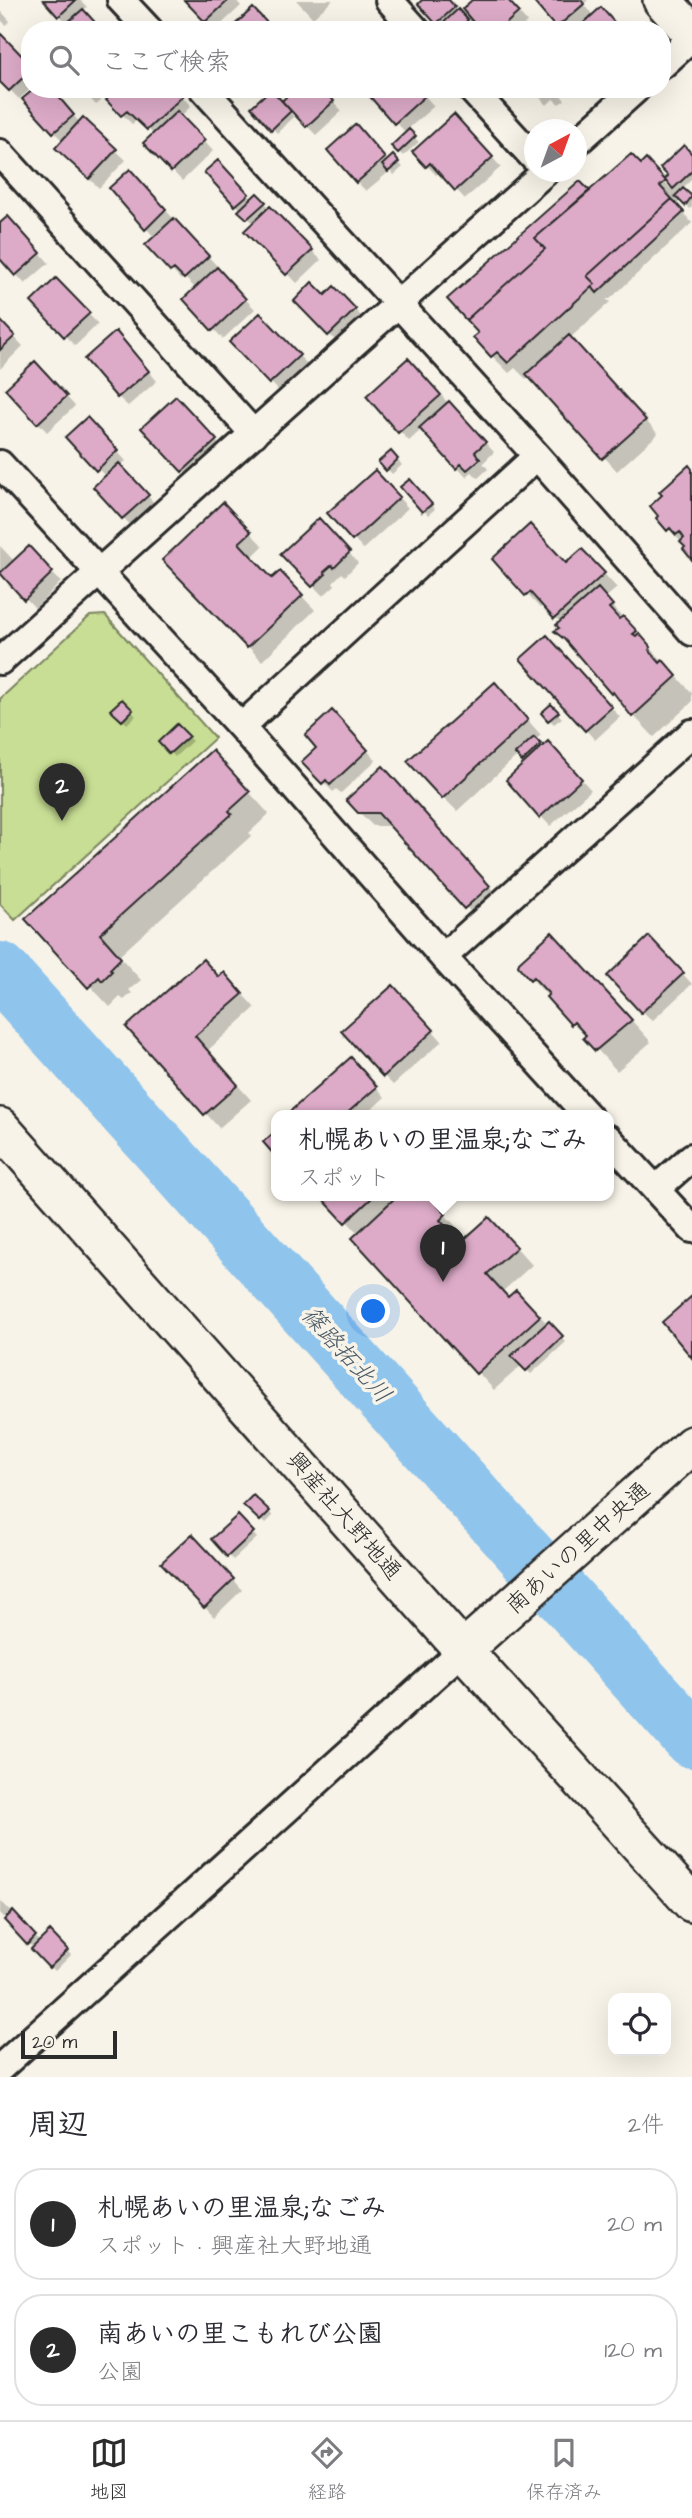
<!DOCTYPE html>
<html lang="ja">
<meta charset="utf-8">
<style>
body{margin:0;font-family:"Architects Daughter","Klee One",sans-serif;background:#f7f7f7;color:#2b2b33}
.controls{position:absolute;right:21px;bottom:21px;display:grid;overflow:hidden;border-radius:14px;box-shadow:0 7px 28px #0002}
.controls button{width:63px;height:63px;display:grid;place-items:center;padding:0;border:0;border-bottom:2px solid #e1e1e2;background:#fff;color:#2b2b33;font:35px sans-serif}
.compass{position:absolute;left:524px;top:119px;width:63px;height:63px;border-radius:50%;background:#fff;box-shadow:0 7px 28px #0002;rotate:41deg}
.scale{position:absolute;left:21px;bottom:18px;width:96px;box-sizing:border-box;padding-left:7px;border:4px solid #2b2b2b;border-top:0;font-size:19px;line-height:24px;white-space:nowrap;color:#2b2b2b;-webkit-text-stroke:5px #f7f3e8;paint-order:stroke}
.you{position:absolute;left:374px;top:1312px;width:24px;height:24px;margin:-18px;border:5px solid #fff;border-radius:50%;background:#1a73e8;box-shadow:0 0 0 10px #1a73e833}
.badge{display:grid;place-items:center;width:46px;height:46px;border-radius:50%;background:#2b2b2b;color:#fff;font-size:23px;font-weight:700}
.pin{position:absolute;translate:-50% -58px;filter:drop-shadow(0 2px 4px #0008)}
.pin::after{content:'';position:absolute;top:37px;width:24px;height:21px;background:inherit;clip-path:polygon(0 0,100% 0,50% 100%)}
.popup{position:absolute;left:271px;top:1110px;width:343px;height:91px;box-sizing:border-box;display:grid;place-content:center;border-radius:14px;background:#fff;filter:drop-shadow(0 2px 5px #0005);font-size:23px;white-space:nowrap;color:#7c7c81}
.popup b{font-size:26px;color:#2b2b33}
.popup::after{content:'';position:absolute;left:50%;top:100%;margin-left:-14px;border:14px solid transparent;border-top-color:#fff}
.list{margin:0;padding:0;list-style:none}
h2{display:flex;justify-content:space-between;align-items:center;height:91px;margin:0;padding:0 28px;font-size:30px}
h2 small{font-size:23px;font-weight:400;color:#7c7c81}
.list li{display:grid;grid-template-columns:46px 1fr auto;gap:21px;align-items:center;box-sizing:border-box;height:112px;margin:0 14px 14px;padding:0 14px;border:2px solid #e1e1e2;border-radius:28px}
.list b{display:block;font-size:26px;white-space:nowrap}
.list p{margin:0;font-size:23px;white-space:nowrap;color:#7c7c81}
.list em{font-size:23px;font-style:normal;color:#7c7c81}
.icon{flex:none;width:38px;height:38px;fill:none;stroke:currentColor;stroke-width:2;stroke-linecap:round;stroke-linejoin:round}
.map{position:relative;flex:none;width:692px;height:2077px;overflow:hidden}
.search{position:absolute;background:#fff;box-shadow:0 7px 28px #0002;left:21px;right:21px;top:21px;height:77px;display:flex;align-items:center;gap:18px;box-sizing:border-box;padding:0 24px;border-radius:28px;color:#7c7c81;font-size:26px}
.sheet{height:343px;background:#fff}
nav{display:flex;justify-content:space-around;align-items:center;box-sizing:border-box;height:98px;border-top:2px solid #e1e1e2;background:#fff;font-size:19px;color:#7c7c81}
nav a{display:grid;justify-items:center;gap:4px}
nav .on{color:#2b2b2b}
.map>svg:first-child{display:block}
.green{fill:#c8de94;stroke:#7a8460;stroke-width:2}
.shadow{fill:#0003}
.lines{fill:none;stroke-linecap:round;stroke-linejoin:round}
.river{stroke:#8fc4ec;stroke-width:58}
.building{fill:#ddabc8;stroke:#2b2b2b;stroke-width:2}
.street-casing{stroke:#2b2b2b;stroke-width:32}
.secondary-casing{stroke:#2b2b2b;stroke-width:42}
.street{stroke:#f7f3e8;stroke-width:26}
.secondary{stroke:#f7f3e8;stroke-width:37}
.labels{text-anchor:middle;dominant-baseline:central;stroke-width:7;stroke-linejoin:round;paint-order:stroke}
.street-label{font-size:23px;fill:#2b2b2b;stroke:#f7f3e8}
.water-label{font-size:24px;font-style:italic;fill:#495965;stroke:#f7f3e8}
</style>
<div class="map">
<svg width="692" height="2077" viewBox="0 0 692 2077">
<rect width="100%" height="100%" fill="#f7f3e8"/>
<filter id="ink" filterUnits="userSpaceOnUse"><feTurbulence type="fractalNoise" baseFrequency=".0143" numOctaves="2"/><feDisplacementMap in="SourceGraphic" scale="14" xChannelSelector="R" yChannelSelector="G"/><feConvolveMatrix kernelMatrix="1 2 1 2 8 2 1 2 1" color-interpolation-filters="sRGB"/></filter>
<g filter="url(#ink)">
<path class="green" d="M105,615L215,738L15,920L0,904V699L90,616Z"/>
<path class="shadow" d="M45,0H80L87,7L68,24Z
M187,0H236L241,6L215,30Z
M296,0H333L313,18Z
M425,0H447L471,26L475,22L474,0H506L527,22L519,30H444L437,23Z
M535,0H588L584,4L594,16L620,30H561Z
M0,10L10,21L6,25L0,19Z
M0,35L30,66V89L19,99L0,80Z
M51,89L80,123L84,120L126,160L99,188L66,157L63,141L54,132Z
M90,89L101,101L96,105L82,90Z
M175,89L191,106L181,116L213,151L182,181L146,143L154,135L138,119L132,124L108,100Z
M322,89L342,111L316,135L307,126L291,96Z
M369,89L427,90L423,94L434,106L407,130L419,142L403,156L393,146L407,134L367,91Z
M532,89H562L558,92L565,100L559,104L553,99L547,105Z
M271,91L294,117L277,133L253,107Z
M463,126L501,167L465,199L440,172L436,175L414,152Z
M366,136L388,162L393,157L403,167L394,175L390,171L366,191L357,182Z
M692,156V179L682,189L692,198V207L690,209L681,199L676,204L692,223L610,299H606L610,302L570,338L658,434L617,471L530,375L526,379L515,368L509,373L492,356L589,192L641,166L661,178L670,188Z
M218,162L253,200L257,195L321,260L297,283L247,231L254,224L207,173Z
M139,181L217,266L215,268L255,309L223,339L186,299L196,289L184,277L181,280L147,245L155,238L146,228Z
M0,225L18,227L49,263L25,284L0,256Z
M56,280L98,324L75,346L33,302Z
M334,288L364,319L339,344L296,301L325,297Z
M260,315L308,365L280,392L232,342Z
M0,322L23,346L0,369Z
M125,343L157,381L128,406L118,397Z
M417,370L494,452L483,463L488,469L478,478L472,472L466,477L422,429L409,441L368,396Z
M44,373L75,406L47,432L7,389Z
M186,407L225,451L192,480L183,471Z
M96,428L126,461L120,466L157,506L133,528L95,487L106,477L67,437Z
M391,453L402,465L392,474L381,462Z
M692,471V557L687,548L658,518Z
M410,481L435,509L428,515L403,488Z
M385,482L408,508L363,549L353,539Z
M223,505L263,546L251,558L272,580L280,573L315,610L262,661L165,560Z
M328,530L358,563L345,576L342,573L333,582L335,585L323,596L283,554Z
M0,546L15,562L29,549L61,582L35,608L3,574L0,577Z
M494,559L567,565H596L617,588L605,598L692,693V702L654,737L612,693L561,628V623L544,605L540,608Z
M556,647L620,717L595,740L586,730Z
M508,698L541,735L535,740L543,749L558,753L591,790L550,826L508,780L527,764L518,755L457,811L443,797Z
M122,702L136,716L127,724L113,710Z
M551,706L562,718L554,724L543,713Z
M341,722L376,760L341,793L336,789L333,792L304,762Z
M177,726L192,741L175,757L161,742Z
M232,773L269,814L249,833L251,836L119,956L141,980L129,990L132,993L124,1000L120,997L110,1007L28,920Z
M396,782L502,900L479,921L392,826H373L359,812Z
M659,948L692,984L652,1021L609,976Z
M573,955L651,1042L617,1071L520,966Z
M219,978L237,988L255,1008L207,1051L251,1100L219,1128L129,1027Z
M402,996L442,1041L393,1085L384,1076Z
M360,1068L385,1097L372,1109L379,1116H287Z
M323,1196H428L461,1232L455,1238L461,1244L506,1236L532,1265L502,1292L509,1299L533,1309L566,1342L531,1374L522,1365L494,1390L354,1238L359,1234Z
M253,1497L273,1516L265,1524L246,1505Z
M238,1517L257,1538L233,1560L214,1540Z
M201,1546L242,1590L214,1617L163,1563Z
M0,1900L41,1943L50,1933L71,1955L55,1971L0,1913Z"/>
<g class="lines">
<path class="river" d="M0,971L692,1739"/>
</g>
<path class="building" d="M43,0H76L58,17Z
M184,0H229L205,22Z
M422,0H449L455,7L436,24L418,4Z
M472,0H508L519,12L499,30H465L473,22L462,9Z
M532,0H581L584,4L556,28Z
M601,7L621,30H576Z
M253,8L274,30H229Z
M83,9L102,30H59Z
M458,9L468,20L458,30H442L439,27Z
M0,33L30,64V71L9,91L0,82Z
M34,89H52L74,115L53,133L22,99Z
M116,89H177L183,96L147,130L127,111L121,116L106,100Z
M271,89L291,111L271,130L251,107Z
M283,89H323L334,101L306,127L282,101L288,95Z
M366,89H421L426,95L394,124L365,91Z
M177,111L205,140L171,172L143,143Z
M454,114L493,157L455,191L430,163L426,167L412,152Z
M83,117L117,149L89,179L55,148Z
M356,124L385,158L356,183L327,150Z
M409,129L416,136L398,153L391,146Z
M684,145L692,154V171L673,189L665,179L668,176L660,168Z
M631,154L641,164L646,159L666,181L660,186L672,199L587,276L595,284L508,363L497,352L491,357L473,337L478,333L466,320L545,249L535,238Z
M393,155L399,162L388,172L382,165Z
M218,160L249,194L235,206L204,172Z
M130,169L166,209L145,230L109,188Z
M580,181L590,191L535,238L545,249L466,320L447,299Z
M683,188L692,196L685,206L675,196Z
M257,193L266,202L247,219L238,211Z
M672,199L684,212L597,293L592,287L595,284L587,276Z
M270,206L313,250L286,275L244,231Z
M8,216L41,253L15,276L0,259V223Z
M174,218L209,256L184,279L174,269L170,272L145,245Z
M217,267L246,299L212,331L183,299Z
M56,278L90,313L64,337L31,302Z
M312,282L325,295L334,286L356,309L328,336L294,301Z
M260,313L300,355L269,384L229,342Z
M0,320L15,336L0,350Z
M116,331L149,371L117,398L84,359Z
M569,335L646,420L602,459L526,374Z
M408,358L441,395L398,433L366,396Z
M35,361L67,396L37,424L5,389Z
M176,396L217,440L182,472L141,428Z
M449,401L486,442L475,452L480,459L467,470L461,464L456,469L419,428Z
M87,417L118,450L96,471L65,437Z
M391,451L398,459L386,471L378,462Z
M119,463L149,495L122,519L93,487Z
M689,465L692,469V560L683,549L685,547L680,542L684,538L680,532L676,535L670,528L667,531L656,518L658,516L650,506L662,495L659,492Z
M375,470L400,497L352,541L327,513Z
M410,479L432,504L422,512L400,487Z
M223,502L251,532L239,543L272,578L280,571L303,595L247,648L162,560Z
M319,518L350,552L334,568L332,565L324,572L326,574L312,587L280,554Z
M530,524L566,563L582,549L605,573L554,619L530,592L525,596L492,559Z
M29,546L53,572L24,600L0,573Z
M598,588L613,605L609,608L619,619L623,616L637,631L633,634L636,636L639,633L651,647L649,650L660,663L663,660L677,676L632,717L613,692L611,694L564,639L554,631L559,628L556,625Z
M547,635L612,707L585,731L520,659Z
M495,682L528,720L442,799L407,761Z
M122,699L133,710L122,721L110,710Z
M551,704L559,712L548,721L541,713Z
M332,710L368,750L330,785L326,780L322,784L301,762L316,748L305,735Z
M177,724L189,736L169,754L158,742Z
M534,737L541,744L522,762L515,754Z
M548,741L582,779L539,818L506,780Z
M212,750L250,792L229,811L232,814L100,934L121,958L110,969L112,971L102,981L99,977L88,988L25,919Z
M383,766L490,886L464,909L378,813H358L346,800Z
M552,932L632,1020L595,1051L583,1038L586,1035L574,1022L571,1025L546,997L549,994L533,977L530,980L518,966L519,962Z
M649,936L684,973L641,1013L607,976Z
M203,959L219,977L224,972L243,994L195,1036L238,1085L204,1115L126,1027Z
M393,985L434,1030L383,1077L341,1031Z
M351,1057L377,1087L344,1116H285Z
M277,1130V1158L263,1142Z
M320,1196H374L345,1223Z
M397,1196H429L446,1214L440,1220L460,1243L489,1217L517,1247L487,1274L508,1297L516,1290L540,1316L476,1374L352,1238Z
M692,1296V1358L662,1322Z
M549,1321L563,1336L526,1371L511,1356Z
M253,1495L270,1511L260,1521L243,1505Z
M238,1515L254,1532L227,1557L211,1539Z
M192,1534L234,1579L204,1608L161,1563Z
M13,1911L36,1936L27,1945L4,1920Z
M50,1931L68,1950L49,1968L31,1949Z"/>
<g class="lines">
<defs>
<path id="street" d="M121,0L149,30
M389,0L416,30
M662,65L692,38
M203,89L537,456L692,632
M471,89L534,158
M576,143L636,89
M0,153L254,434
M0,464L241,727L443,957L588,1116
M0,661L545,172
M241,727L537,456
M443,957L692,733
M609,1139L692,1229
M656,1189L692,1157
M0,2068L463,1650"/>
<path id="secondary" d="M662,0L692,33
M0,1127L463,1650L692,1903
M463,1650L692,1445"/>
</defs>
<use href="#street" class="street-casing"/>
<use href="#secondary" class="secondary-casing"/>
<use href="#street" class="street"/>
<use href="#secondary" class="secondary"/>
</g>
</g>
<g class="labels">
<g class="street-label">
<text transform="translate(344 1516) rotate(49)">興産社大野地通</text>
<text transform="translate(578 1548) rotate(-42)">南あいの里中央通</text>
</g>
<g class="water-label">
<text transform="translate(346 1355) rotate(48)">篠路拓北川</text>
</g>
</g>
</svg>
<div class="controls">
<button><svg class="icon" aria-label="locate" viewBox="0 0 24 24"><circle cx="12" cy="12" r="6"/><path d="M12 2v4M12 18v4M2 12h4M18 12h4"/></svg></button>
</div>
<svg class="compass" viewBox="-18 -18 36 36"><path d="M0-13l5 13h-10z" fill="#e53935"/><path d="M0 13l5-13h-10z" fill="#7c7c81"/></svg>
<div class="scale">20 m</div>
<div class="you"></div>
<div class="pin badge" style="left:443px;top:1282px">1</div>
<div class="popup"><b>札幌あいの里温泉;なごみ</b>スポット</div>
<div class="pin badge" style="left:62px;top:821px">2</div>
<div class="search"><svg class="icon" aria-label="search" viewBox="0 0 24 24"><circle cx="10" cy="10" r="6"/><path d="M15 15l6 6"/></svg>ここで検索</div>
</div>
<section class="sheet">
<h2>周辺<small>2件</small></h2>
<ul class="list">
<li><span class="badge">1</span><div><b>札幌あいの里温泉;なごみ</b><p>スポット · 興産社大野地通</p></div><em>20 m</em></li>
<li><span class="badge">2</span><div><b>南あいの里こもれび公園</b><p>公園</p></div><em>120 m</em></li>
</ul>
</section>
<nav>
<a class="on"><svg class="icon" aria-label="map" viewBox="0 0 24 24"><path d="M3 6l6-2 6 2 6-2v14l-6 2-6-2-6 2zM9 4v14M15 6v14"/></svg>地図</a>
<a><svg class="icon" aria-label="directions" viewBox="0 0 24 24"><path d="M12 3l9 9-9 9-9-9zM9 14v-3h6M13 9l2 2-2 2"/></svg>経路</a>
<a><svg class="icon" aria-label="saved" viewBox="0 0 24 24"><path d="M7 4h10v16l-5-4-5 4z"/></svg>保存済み</a>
</nav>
